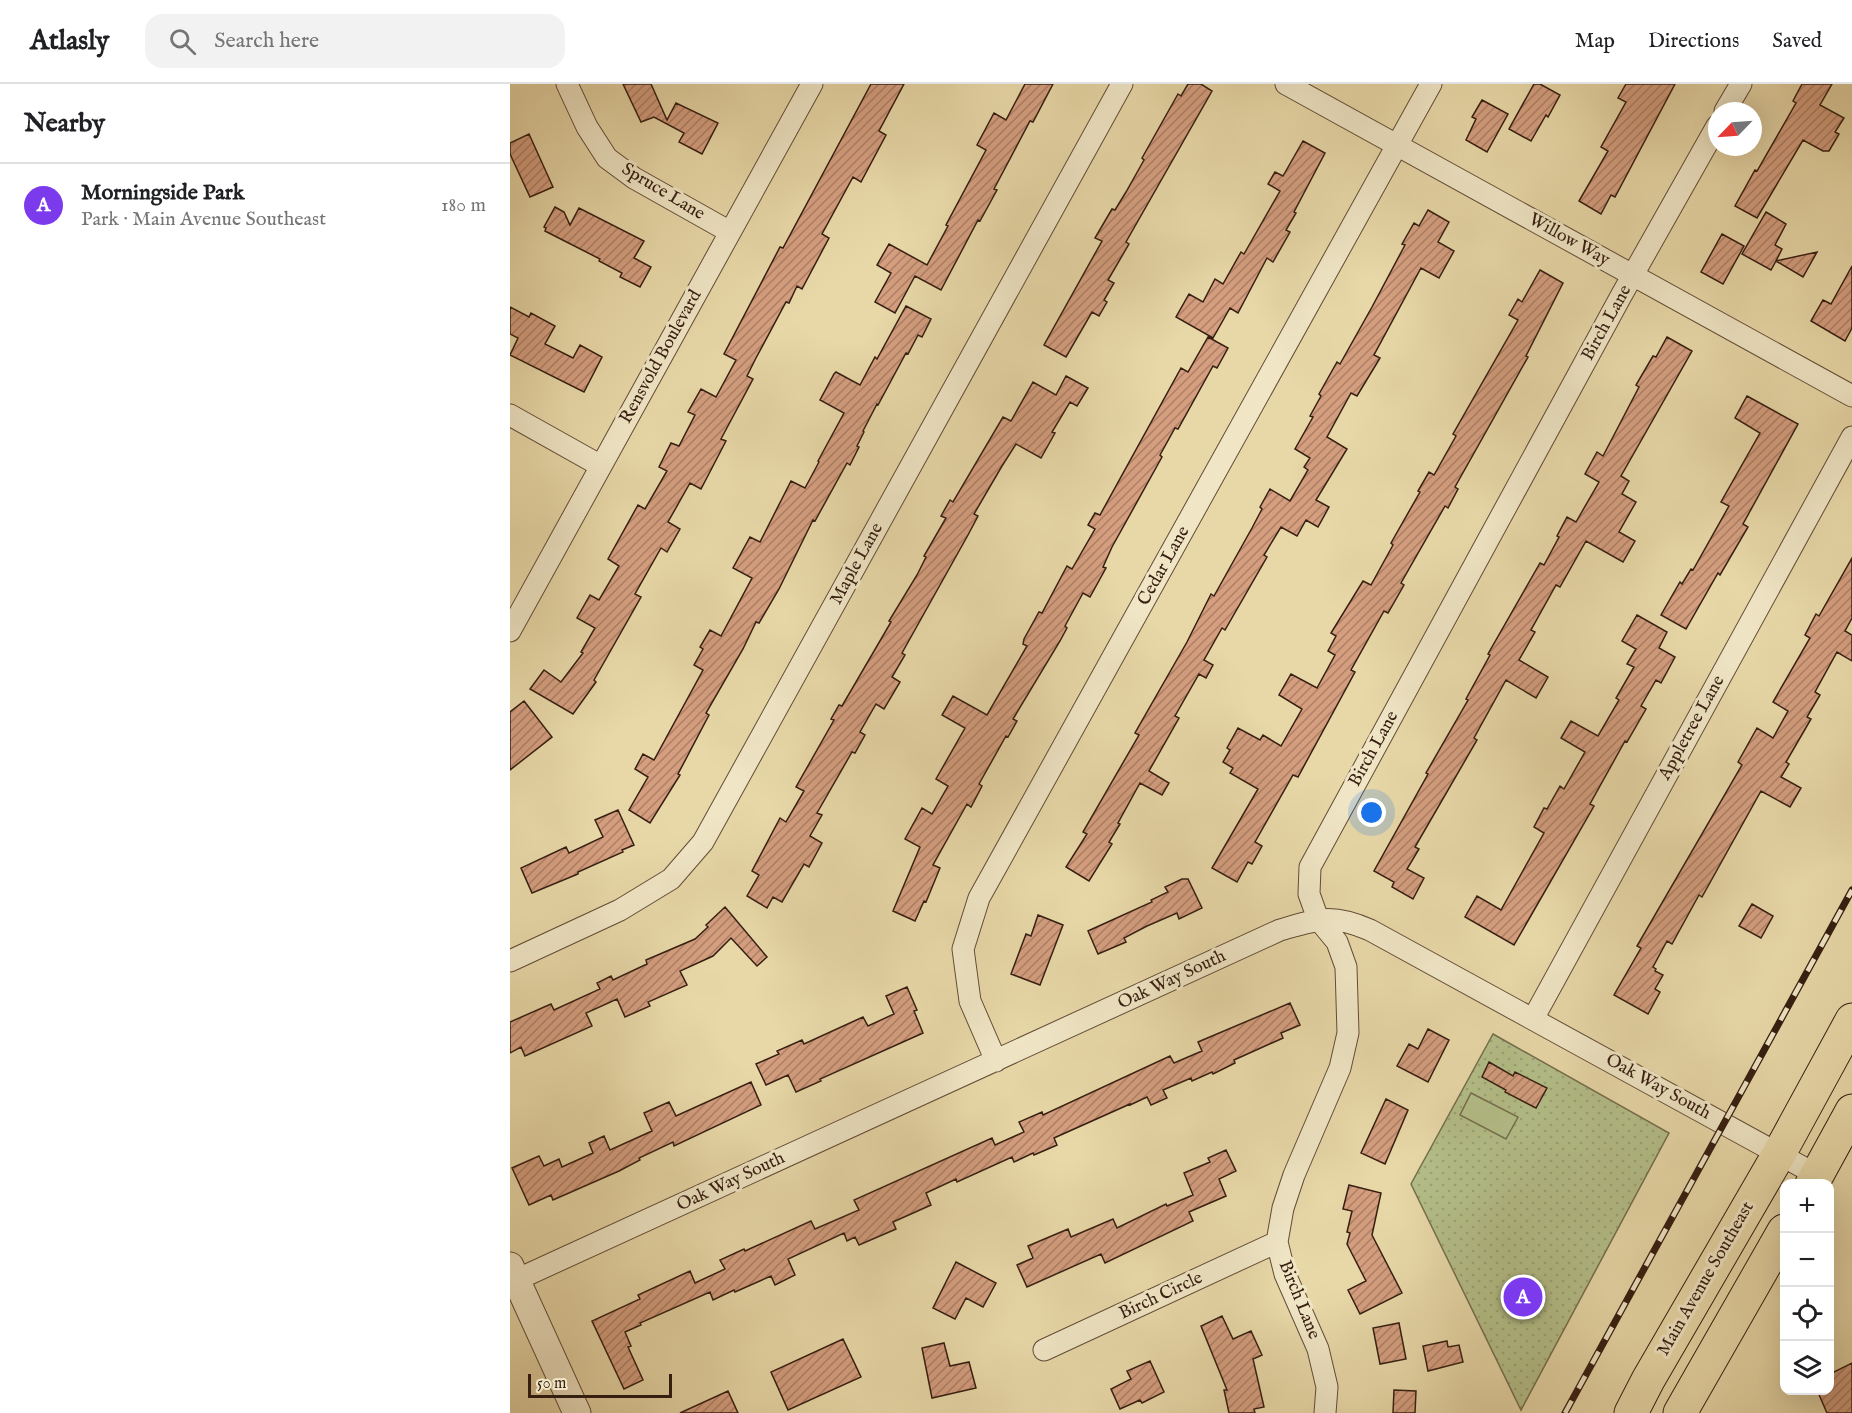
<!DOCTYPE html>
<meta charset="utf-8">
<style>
body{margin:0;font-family:"IM FELL English",serif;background:#f2f2f2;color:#202124}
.controls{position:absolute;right:18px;bottom:18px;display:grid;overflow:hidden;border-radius:12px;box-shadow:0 6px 24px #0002}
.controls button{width:54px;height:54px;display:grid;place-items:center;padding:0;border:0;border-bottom:2px solid #e0e0e0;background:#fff;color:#202124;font:30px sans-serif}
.compass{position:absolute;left:1198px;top:18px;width:54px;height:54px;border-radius:50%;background:#fff;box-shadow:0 6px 24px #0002;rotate:245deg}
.scale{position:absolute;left:18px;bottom:15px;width:144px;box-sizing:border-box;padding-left:6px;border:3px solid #361e11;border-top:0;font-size:16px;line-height:21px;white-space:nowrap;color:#361e11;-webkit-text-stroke:4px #f0e6c6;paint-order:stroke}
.you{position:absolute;left:862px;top:729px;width:21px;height:21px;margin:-15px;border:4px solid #fff;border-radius:50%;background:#1a73e8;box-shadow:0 0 0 9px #1a73e833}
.badge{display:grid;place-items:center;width:39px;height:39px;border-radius:50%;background:#7c3aed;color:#fff;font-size:20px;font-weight:700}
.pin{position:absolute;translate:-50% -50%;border:3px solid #fff;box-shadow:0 2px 6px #0006}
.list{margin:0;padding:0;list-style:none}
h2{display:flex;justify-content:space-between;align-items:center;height:78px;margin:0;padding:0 24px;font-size:26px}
h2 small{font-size:20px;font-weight:400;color:#757577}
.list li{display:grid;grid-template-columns:39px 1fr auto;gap:18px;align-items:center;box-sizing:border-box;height:84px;padding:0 24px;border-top:2px solid #e0e0e0}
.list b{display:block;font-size:22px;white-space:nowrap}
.list p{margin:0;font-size:20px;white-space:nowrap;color:#757577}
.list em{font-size:20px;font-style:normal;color:#757577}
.icon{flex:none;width:33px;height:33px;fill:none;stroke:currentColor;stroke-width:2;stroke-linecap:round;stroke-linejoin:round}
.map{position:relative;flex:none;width:1342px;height:1329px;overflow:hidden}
header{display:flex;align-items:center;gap:36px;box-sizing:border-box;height:84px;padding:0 30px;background:#fff;border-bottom:2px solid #e0e0e0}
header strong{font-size:28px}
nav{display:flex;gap:33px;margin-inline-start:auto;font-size:21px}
.search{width:420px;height:54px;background:#f2f2f2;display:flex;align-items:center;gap:15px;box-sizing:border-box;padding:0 21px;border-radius:18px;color:#757577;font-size:22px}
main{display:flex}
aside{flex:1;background:#fff}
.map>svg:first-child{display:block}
.grass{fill:url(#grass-dots);stroke:#756e4d;stroke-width:1.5}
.pitch{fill:#b4bf89;stroke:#756e4d;stroke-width:1.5}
.building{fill:url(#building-hatch);stroke:#361e11;stroke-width:1.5}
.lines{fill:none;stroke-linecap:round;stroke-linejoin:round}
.minor-casing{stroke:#624c37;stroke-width:23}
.tertiary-casing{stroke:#624c37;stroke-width:29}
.primary-casing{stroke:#361e11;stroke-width:35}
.minor{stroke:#f0e6c6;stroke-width:21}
.tertiary{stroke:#f0e6c6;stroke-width:27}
.primary{stroke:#e8d8a8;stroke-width:33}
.rail-casing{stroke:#361e11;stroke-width:7}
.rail{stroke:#f0e6c6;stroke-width:4.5;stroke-dasharray:14;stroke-linecap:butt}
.labels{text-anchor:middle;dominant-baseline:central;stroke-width:6;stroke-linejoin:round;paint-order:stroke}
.street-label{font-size:18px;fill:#361e11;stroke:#f0e6c6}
</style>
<header>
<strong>Atlasly</strong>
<div class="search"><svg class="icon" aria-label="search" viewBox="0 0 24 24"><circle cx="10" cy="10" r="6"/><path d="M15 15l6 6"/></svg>Search here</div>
<nav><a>Map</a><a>Directions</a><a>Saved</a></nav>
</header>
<main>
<aside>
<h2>Nearby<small></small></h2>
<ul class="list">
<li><span class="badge">A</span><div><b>Morningside Park</b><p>Park · Main Avenue Southeast</p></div><em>180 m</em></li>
</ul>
</aside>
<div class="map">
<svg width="1342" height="1329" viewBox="0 0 1342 1329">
<defs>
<pattern id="grass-dots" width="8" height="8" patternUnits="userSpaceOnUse" patternTransform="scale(1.5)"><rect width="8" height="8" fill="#b4bf89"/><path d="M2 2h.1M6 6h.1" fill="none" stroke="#9ba475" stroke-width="1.8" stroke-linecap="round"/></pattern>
<pattern id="building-hatch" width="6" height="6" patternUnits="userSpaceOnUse" patternTransform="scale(1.5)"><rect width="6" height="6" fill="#d49e7f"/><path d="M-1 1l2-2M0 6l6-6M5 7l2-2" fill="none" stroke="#ad8067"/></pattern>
</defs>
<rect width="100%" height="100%" fill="#e8d8a8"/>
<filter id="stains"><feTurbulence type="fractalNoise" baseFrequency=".00333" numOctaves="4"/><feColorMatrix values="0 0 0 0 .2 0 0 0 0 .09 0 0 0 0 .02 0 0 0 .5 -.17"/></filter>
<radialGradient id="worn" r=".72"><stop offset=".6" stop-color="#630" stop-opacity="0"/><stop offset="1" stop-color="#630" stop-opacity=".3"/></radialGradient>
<path class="grass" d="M983,950L1159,1049L1011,1326L901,1100Z"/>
<path class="pitch" d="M961,1009L1008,1033L996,1055L950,1031Z"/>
<path class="building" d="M113,0H141L157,36L166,19L208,39L192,70L169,58L174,49L144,33L131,38Z
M361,0H394L369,47L376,51L351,98L343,93L312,150L319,154L292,205L287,202L279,219L276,218L246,274L237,292L243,295L211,355L216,357L191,405L180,399L158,438L170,445L157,468L151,464L125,510L131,513L84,596L86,598L63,630L20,605L34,586L51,598L73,569L71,568L85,544L67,534L80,511L89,516L109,482L98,475L128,421L135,425L157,387L149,383L161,359L169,362L185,331L178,328L191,305L206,313L226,276L214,270L270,163L273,164Z
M515,0H543L523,38L520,37L484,105L487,106L470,137L468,136L431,206L405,192L385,229L365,218L381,189L367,181L379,160L417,181L438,142L436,141L476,66L467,61L484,29L496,36Z
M678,0H691L702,7L616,158L619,160L598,196L604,199L594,216L597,218L589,232L582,228L556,273L534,261L592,157L585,154L602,125L605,126L616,108L634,76L632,74L668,10L671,12Z
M1024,0H1030L1050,11L1038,33L1036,31L1021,57L999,45Z
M1116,0H1165L1105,113L1101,111L1091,130L1069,117L1098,67L1091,63L1116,18L1108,14Z
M1292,0H1322L1310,21L1334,34L1325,48L1329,50L1319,67H1313L1293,56L1247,134L1225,122L1245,86L1247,87L1286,19L1283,17Z
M972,16L998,30L977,68L956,56L966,35L962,33Z
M19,50L43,103L20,113L0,70V59Z
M793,57L815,69L784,128L786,129L776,146L780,148L763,178L757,174L728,229L720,224L703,254L666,233L679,210L693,218L705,195L713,200L731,168L734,170L770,107L758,100L765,88L773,92Z
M45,123L54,128L60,141L69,124L134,157L124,174L141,183L130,203L110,193L112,189L89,177L90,175L35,147L36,144L34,143Z
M918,126L939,138L928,158L944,167L929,194L911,184L864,271L870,274L847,312L841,309L817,353L837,365L806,416L819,423L808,443L796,436L787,452L771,443L754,471L757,473L715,546L712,544L694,576L703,581L696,594L689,590L665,632L669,634L639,687L659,699L652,711L630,699L608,739L610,740L599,758L602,760L579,797L556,783L577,750L573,748L629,651L625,649L677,558L701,510L704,512L742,444L752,425L750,423L760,405L780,417L798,386L794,383L800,374L785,365L803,333L800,332L811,312L809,310L827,278L830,280L862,223L895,161L892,160L904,139L909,142Z
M1256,128L1276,140L1265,161L1272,165L1266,177L1307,168L1293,193L1266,177L1261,186L1232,170Z
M1212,150L1234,162L1213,200L1191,188Z
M1342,182V244L1335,257L1301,237L1313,216L1321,220Z
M1030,186L1053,199L1016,272L1018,273L945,403L948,405L938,424L935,422L891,499L894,501L878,529L874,527L841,586L845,588L788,693L783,691L745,758L752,762L742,780L738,778L727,798L702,784L748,705L720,689L723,684L713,678L720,666L717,664L728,644L750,656L753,651L771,662L792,625L769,611L781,590L807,604L825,571L818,567L826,552L821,549L853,497L861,501L883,461L881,459L910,408L908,407L919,388L924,391L946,352L943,350L1008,236L999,231L1008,215L1012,218Z
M396,222L421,235L412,253L408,251L398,270L396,269L368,321L367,320L353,347L354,348L347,362L349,363L340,381L337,379L305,437L303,436L269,505L249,539L246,538L233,565L196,629L199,631L168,690L170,691L140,739L119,726L138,693L125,685L133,670L144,676L193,586L184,581L193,565L190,563L200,546L211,552L242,494L223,484L240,453L250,458L281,397L295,404L309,378L308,377L334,329L310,316L324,290L326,288L350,301L365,273L367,275Z
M0,223L19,233L21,229L45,242L35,260L63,274L70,261L92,273L74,308L0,271L8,254L0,250Z
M698,253L718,264L707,284L703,282L668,345L665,344L650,371L652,373L602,463L593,483L596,484L580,513L573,509L555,542L557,544L550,557L503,635L507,637L498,653L496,652L469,700L472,702L461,723L457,720L423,781L430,784L416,818L414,817L405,837L383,827L410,763L395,755L412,724L422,730L438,702L426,695L455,644L432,631L443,612L477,631L517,562L513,560L514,555L529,528L532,529L557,482L562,485L585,445L578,441L585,429L590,431L671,284L678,288Z
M1157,253L1182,267L1111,392L1119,397L1112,410L1126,418L1109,448L1125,457L1113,478L1076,457L1050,503L1046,501L1021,546L1025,548L1009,576L1038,593L1026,614L996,596L964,654L967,656L905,763L909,765L897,785L914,794L903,815L882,803L884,798L864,787L918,690L916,689L958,616L956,615L980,571L978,570L1030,479L1034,481L1049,453L1047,452L1057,433L1066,438L1089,398L1075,390L1087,368L1093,372L1129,303L1126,301L1143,272L1146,273Z
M556,292L578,304L567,322L560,318L542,348L545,349L531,374L506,360L492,382L464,430L468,432L458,451L392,569L395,571L382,593L390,598L374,625L366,620L350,648L355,651L345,669L342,668L307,729L312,731L300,752L312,759L299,783L294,780L272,818L263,813L257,824L237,812L249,791L242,787L270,734L276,738L294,707L286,703L324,636L321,635L329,621L332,622L381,538L379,537L407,491L416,473L414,472L436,434L431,432L440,416L443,418L493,333L501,337L523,298L546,311Z
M1237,312L1288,340L1233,440L1238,443L1210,491L1208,489L1176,545L1151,531L1170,498L1172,500L1181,485L1183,486L1219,422L1211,418L1250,349L1225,334Z
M1342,474V534L1335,547L1342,551V577L1327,568L1305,608L1310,611L1297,633L1301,635L1276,678L1279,680L1271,693L1291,704L1280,723L1251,707L1192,813L1189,811L1162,860L1157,857L1143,883L1146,885L1145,887L1153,891L1145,905L1150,908L1138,930L1104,911L1131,864L1127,862L1232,681L1228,678L1247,644L1263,654L1278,627L1263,618L1300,554L1295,551L1306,530L1309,532Z
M1127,531L1157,548L1149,564L1165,573L1151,599L1146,596L1131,622L1136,625L1117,658L1115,657L1080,720L1084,722L1004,861L955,833L967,812L991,826L1034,749L1024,743L1034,724L1037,725L1050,702L1054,705L1075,668L1051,654L1061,637L1088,652L1109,616L1106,614L1124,583L1117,580L1126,565L1112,557Z
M14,617L42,653L0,686V628Z
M108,726L124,761L112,766L113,768L68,788V790L22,809L11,784L56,763L59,769L93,753L85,736Z
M672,795H678L692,824L669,835L667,829L637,842L614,854L616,858L588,870L578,847L642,818L641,816L658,808L655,803Z
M1242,820L1263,832L1251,854L1229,842Z
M215,823L257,873L247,882L221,854L203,872L170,887L177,901L138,918L140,922L115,933L107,915L76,929L82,942L15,972L11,963L0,969V938L41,920L44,926L90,905L87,899L101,892L103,896L137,880L136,876L185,855L198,843L196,841Z
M528,831L553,841L530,901L501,890L516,850L521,852Z
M397,903L407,926L404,927L413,949L310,995L311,997L286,1008L278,991L256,1001L246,980L269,970L267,967L292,956L294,960L353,933L358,942L384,930L376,912Z
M780,919L790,941L771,949L773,954L724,976L725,979L703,990L702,988L682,997L681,994L653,1006L657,1014L641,1021L637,1013L620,1021V1020L544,1054L547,1061L524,1071L523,1069L504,1078L502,1073L447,1098L446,1095L416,1109L421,1121L383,1138L386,1145L349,1161L345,1153L337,1157L334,1149L278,1175L285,1191L265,1201L261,1192L225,1208L224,1206L203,1216L200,1208L130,1239L131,1241L115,1248L121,1262L118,1263L133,1296L114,1305L82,1237L130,1215L128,1211L180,1187L185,1199L215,1185L210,1176L234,1165L235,1167L301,1137L305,1145L349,1126L344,1116L482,1054L485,1061L514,1048L509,1038L532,1028L533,1031L660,972L664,979L692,967L688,958Z
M918,945L939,956L918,998L887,982L899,960L908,965Z
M979,978L1003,992L1005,988L1037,1004L1026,1024L995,1008L996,1006L972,993Z
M241,998L251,1021L164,1062L163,1058L129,1074L130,1076L109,1087L43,1116L41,1111L19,1121L2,1084L29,1072L34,1082L49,1075L52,1083L83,1069L79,1059L94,1052L100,1066L142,1047L134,1029L159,1018L166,1032Z
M876,1015L898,1026L875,1080L851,1069Z
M716,1066L726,1087L709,1095L716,1112L679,1128L683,1137L595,1179L591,1170L517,1203L507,1181L523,1174L518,1162L558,1145L561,1153L603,1135L607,1144L656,1120L657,1122L683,1111L674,1089L700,1078L698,1074Z
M839,1101L871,1109L862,1151L892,1209L850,1230L838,1206L856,1197L837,1160L840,1149L837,1148L842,1127L833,1125Z
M446,1178L486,1199L473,1223L456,1214L445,1235L423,1224Z
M712,1232L723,1255L741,1247L752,1271L743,1275L754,1323L744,1325L745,1329H719L714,1306H717L691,1242Z
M889,1239L896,1275L870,1280L863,1244Z
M333,1255L351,1293L278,1326L261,1288Z
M937,1257L938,1263L949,1261L953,1278L918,1287L913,1262Z
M434,1259L440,1282L459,1278L466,1304L422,1314L412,1264Z
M640,1277L654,1308L632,1319L630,1316L610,1325L601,1305L621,1295L617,1287Z
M1342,1279V1329H1317L1307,1306H1320V1290Z
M884,1306L906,1307L905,1329H883Z
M218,1307L228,1329H170Z"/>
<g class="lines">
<defs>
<path id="minor" d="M57,0L77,43L97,74L124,94L220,148
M776,0L1342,312
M1215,27L1231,0
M0,331L91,382
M0,547L302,0
M0,877L110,826L161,795L193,758L612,0
M1023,935L1342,353
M486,977L460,917L453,865L469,814L921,0
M6,1196L770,846C808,835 822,829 860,846L1307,1091
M534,1266L767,1158
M815,1329L817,1303L808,1265L775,1190L767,1158L773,1124L784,1091L830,984L838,949L836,883L827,858L808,835L799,810L800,783L1111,212L1207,42"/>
<path id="tertiary" d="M0,1182L67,1329"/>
<path id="primary" d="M1302,1100L1342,1027
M1121,1329L1138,1296L1269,1070L1342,936
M1170,1329L1274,1147"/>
</defs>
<use href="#minor" class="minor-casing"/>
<use href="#tertiary" class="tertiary-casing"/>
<use href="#primary" class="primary-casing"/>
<use href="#minor" class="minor"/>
<use href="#tertiary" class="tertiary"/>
<use href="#primary" class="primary"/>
<defs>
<path id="rail" d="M1055,1329L1342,806"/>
</defs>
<use href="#rail" class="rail-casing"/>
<use href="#rail" class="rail"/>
</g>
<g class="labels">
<g class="street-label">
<text transform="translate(153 108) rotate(31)">Spruce Lane</text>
<text transform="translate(1059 156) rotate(29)">Willow Way</text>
<text transform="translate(1097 239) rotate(-61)">Birch Lane</text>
<text transform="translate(151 273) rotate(-61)">Rensvold Boulevard</text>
<text transform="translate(347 480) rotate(-61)">Maple Lane</text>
<text transform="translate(654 482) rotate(-61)">Cedar Lane</text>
<text transform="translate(1182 644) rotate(-61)">Appletree Lane</text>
<text transform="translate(864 665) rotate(-61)">Birch Lane</text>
<text transform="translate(662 896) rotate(-25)">Oak Way South</text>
<text transform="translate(1148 1003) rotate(29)">Oak Way South</text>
<text transform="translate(221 1098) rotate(-25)">Oak Way South</text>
<text transform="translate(1196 1195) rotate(-60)">Main Avenue Southeast</text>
<text transform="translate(651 1212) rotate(-25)">Birch Circle</text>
<text transform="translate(789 1216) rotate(68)">Birch Lane</text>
</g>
</g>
<rect width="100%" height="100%" filter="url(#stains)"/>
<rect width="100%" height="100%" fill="url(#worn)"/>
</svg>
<div class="controls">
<button>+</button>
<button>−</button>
<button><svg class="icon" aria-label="locate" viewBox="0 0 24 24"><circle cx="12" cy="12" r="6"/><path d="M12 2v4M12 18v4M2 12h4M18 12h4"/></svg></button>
<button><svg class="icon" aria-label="layers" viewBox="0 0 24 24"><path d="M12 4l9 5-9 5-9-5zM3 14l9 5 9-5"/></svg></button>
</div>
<svg class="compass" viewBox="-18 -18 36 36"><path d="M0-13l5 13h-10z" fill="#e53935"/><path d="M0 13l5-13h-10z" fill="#757577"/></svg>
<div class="scale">50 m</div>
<div class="you"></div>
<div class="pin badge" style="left:1013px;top:1213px">A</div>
</div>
</main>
